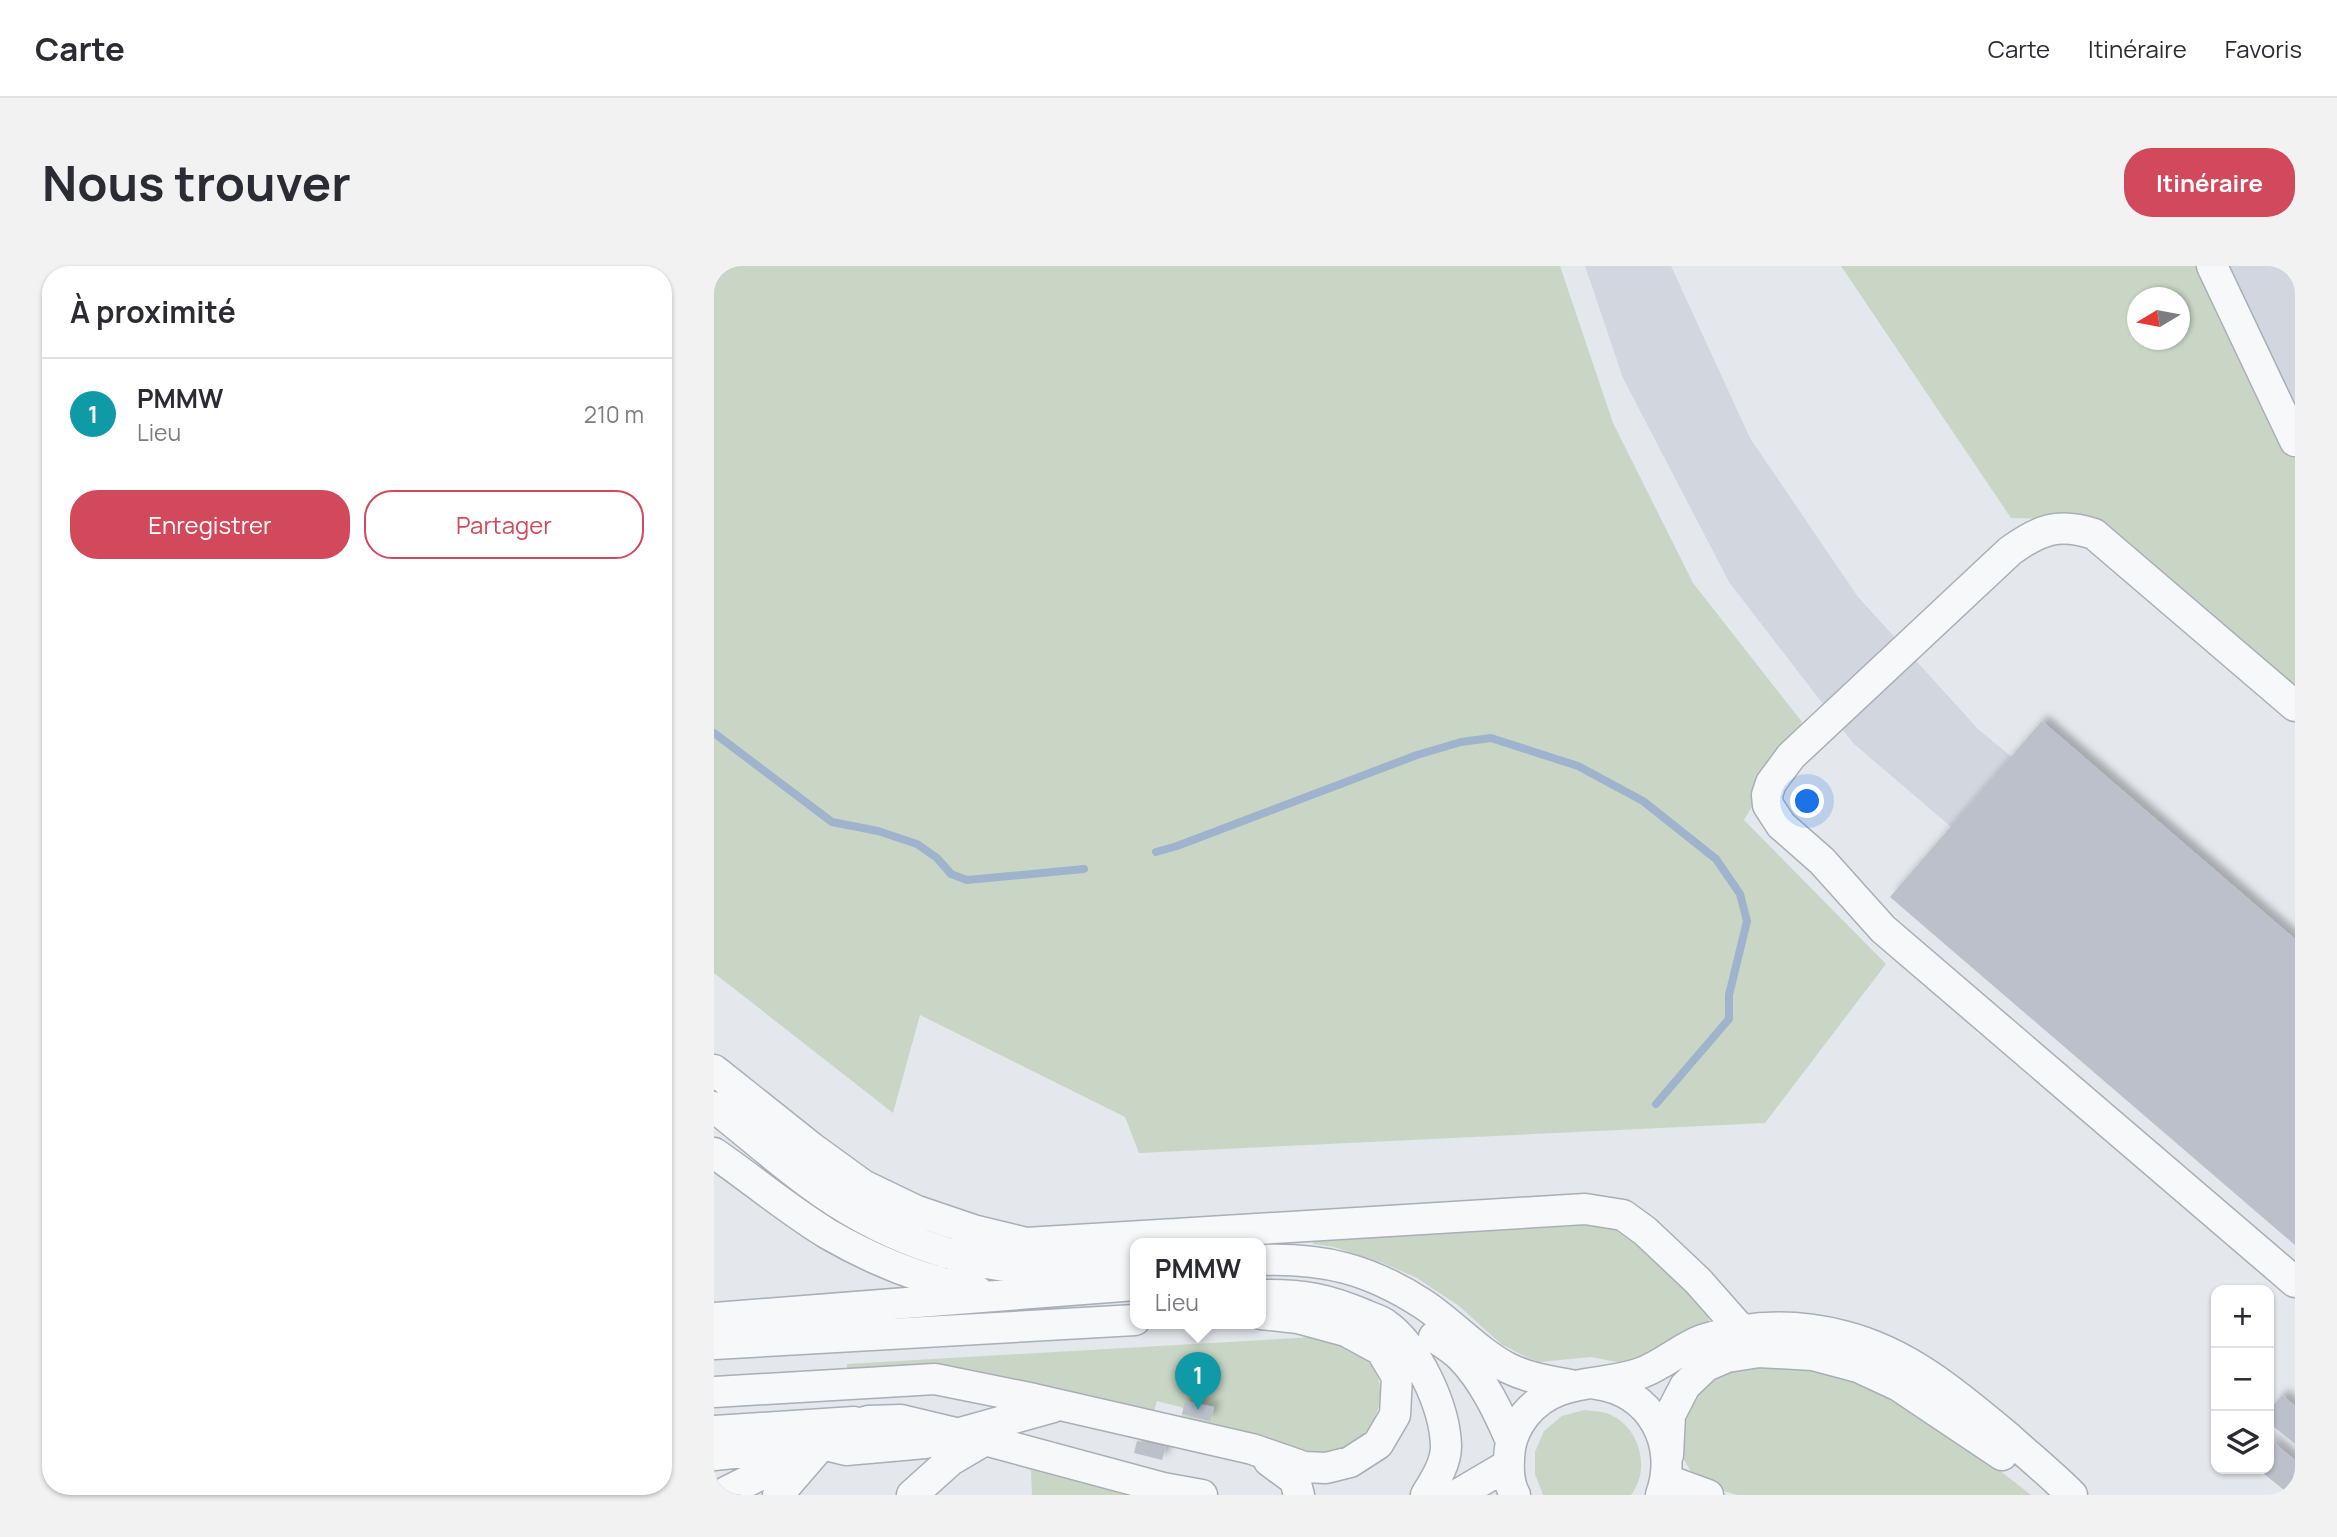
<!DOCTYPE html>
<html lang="fr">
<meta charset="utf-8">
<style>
body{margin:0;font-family:Manrope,sans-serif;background:#f2f2f3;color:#2b2b33}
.controls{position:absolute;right:21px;bottom:21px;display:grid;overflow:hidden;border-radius:14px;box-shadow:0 2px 5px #0004}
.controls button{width:63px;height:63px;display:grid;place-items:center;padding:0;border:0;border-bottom:2px solid #e1e1e2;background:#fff;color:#2b2b33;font:35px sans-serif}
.compass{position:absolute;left:1413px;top:21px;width:63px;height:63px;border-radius:50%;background:#fff;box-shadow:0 2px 5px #0004;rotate:260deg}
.you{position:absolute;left:1094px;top:536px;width:24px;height:24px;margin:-18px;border:5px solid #fff;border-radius:50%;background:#1a73e8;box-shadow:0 0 0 10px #1a73e833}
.badge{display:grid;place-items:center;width:46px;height:46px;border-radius:50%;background:#d1495b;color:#fff;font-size:23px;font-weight:700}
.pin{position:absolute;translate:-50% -58px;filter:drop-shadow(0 2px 4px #0008)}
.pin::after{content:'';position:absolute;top:37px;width:24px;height:21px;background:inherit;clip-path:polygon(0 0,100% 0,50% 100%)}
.popup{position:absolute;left:416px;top:972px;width:136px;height:91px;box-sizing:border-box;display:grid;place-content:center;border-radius:14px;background:#fff;filter:drop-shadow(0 2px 5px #0005);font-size:23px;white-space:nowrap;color:#7c7c81}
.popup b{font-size:26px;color:#2b2b33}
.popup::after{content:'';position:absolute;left:50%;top:100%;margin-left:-14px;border:14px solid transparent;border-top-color:#fff}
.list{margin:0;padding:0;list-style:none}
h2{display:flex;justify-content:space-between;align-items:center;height:91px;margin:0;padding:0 28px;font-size:30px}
h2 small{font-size:23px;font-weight:400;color:#7c7c81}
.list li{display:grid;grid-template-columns:46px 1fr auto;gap:21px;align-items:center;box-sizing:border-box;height:112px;padding:0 28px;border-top:2px solid #e1e1e2}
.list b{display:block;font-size:26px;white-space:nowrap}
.list p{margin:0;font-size:23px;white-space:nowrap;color:#7c7c81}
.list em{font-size:23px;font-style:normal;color:#7c7c81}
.actions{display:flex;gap:14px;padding:21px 28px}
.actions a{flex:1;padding:16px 0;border:2px solid #d1495b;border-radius:28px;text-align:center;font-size:24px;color:#d1495b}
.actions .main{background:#d1495b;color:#fff}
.icon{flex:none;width:38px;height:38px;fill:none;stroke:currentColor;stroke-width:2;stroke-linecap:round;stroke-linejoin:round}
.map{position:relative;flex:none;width:1581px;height:1229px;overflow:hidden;border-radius:28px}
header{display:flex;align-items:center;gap:42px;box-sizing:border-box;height:98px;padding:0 35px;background:#fff;border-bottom:2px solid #e1e1e2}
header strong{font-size:33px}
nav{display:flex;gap:38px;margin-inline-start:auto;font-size:24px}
.intro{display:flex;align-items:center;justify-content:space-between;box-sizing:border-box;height:168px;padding:0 42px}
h1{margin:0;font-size:49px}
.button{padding:18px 32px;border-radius:28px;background:#d1495b;color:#fff;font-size:24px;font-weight:700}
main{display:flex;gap:42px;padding:0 42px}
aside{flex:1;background:#fff;border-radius:28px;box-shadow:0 2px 5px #0004}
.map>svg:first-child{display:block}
.built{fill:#d2d6de}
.green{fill:#c9d6c5;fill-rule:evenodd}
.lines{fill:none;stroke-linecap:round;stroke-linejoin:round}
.stream{stroke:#9fb4cc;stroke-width:8}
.building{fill:#bbc0ca;filter:url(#shadow)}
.minor-casing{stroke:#a9aeb7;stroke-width:33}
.minor{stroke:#f7f8fa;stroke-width:30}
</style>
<header>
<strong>Carte</strong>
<nav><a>Carte</a><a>Itinéraire</a><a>Favoris</a></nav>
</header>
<div class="intro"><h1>Nous trouver</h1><a class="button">Itinéraire</a></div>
<main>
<aside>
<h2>À proximité<small></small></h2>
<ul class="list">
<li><span class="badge" style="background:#0f9aa8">1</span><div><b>PMMW</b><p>Lieu</p></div><em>210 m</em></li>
</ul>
<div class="actions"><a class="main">Enregistrer</a><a>Partager</a></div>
</aside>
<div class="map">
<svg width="1581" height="1229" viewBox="0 0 1581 1229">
<defs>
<filter id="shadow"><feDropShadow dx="6" dy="-6" stdDeviation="3.5" flood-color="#0004"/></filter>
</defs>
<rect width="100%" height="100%" fill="#e4e7ec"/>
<path class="built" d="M871,0H957L1036,172L1144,331L1264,463L1581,726V855L1139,477L1015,316L909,112Z
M1512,0H1581V149Z"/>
<path class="green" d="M0,0H846L899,157L979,317L1088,456L1030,554L1172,698L1051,857L425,887L411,851L206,749L179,847L0,707Z
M1127,0H1489L1581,193V424L1371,254L1297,252ZM1423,32H1465V74H1423Z
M881,959L898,961L913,970L992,1044L995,1055L991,1061L913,1098L877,1091L826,1096L814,1092L787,1078L745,1040L703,1012L669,997L620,981L599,978V975Z
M599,1071C616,1072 635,1076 648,1088C688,1122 657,1188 607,1188C588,1188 567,1181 549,1177C521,1170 494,1163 466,1156L468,1148L496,1154L500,1142L472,1135L470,1142L443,1135L439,1149L254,1103L233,1101L133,1105V1098Z
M1031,1096L1144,1108L1257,1182L1317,1229H1024L1003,1223L979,1209L969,1192L962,1162L980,1117Z
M870,1144C877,1145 885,1145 892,1147C925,1158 938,1202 917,1229H829L821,1208V1186L830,1165L848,1150Z
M298,1193L437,1229H318L317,1204L286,1194Z"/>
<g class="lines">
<path class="stream" d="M0,467L118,556L164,565L203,578L223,592L237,608L253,614L370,603
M442,586L463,580L703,489L747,476L777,472L864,500L929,535L1002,593L1026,628L1033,655L1015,729V753L942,838"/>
</g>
<path class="building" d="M1328,455L1581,673V979L1176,631Z
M1568,1129L1581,1140V1178L1555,1157V1145Z
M471,1135L500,1141L496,1155L468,1148Z
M1555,1173L1581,1194V1210L1570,1224L1544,1203H1555Z
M423,1175L452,1181L448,1194L420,1187Z"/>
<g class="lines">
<defs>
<path id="minor" d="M1498,0L1581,175
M1581,440L1380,268C1344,256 1325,264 1296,285L1077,490L1057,517L1053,529L1054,539L1067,559L1108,595L1169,663L1581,1016
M0,804L98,882L149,919L203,945L259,964L312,977L462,968L480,969
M0,841C32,866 62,893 95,917C163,968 246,1000 331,1004C360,1005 391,1001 421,1000
M0,887C38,913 74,944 114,968C159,994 211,1015 263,1025
M462,968L871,943L909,949L931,965L984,1015L1029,1066
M547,994C610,992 655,1003 709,1038C738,1057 763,1086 794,1102C814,1112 835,1115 856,1119
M547,1029C588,1028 614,1033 651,1049C657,1052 666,1054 671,1058C703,1080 731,1141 732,1180C732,1198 721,1214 712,1229
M0,1052L421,1019
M720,1071C729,1077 739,1083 747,1091C770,1115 784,1145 797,1175
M0,1078L421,1054
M882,1118C938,1126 965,1178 947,1229
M0,1126L221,1113L320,1133L538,1183L590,1201L612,1202L636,1196L664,1178L681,1149L683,1111L667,1084L632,1065L584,1052L547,1048
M0,1165L140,1156
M0,1189L108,1178L132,1184L211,1177L339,1141
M954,1189L956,1149L971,1120L992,1100L1013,1091L1045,1086L1099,1089L1144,1101L1185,1120L1288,1189
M555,1195L581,1214L585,1229
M953,1214L994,1229
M6,1229L92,1186
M64,1229L108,1178L135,1161L154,1155L187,1154L271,1174L449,1222L488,1229
M198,1229L237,1194L271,1174
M743,1229L794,1199
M801,1229C793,1215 794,1198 796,1182C798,1170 804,1158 811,1149C843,1110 885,1122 927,1107C949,1099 967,1082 988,1074C1034,1059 1083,1058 1129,1070C1194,1086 1245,1130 1295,1172C1316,1191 1338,1209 1358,1229"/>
</defs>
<use href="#minor" class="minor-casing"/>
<use href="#minor" class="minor"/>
</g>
</svg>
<div class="controls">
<button>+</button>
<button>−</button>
<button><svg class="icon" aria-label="layers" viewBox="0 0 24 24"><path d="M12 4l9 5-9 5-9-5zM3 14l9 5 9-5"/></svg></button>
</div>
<svg class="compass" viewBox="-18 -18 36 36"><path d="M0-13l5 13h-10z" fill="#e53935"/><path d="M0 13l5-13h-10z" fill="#7c7c81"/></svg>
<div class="you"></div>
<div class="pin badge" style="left:484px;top:1144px;background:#0f9aa8">1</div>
<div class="popup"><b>PMMW</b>Lieu</div>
</div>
</main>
